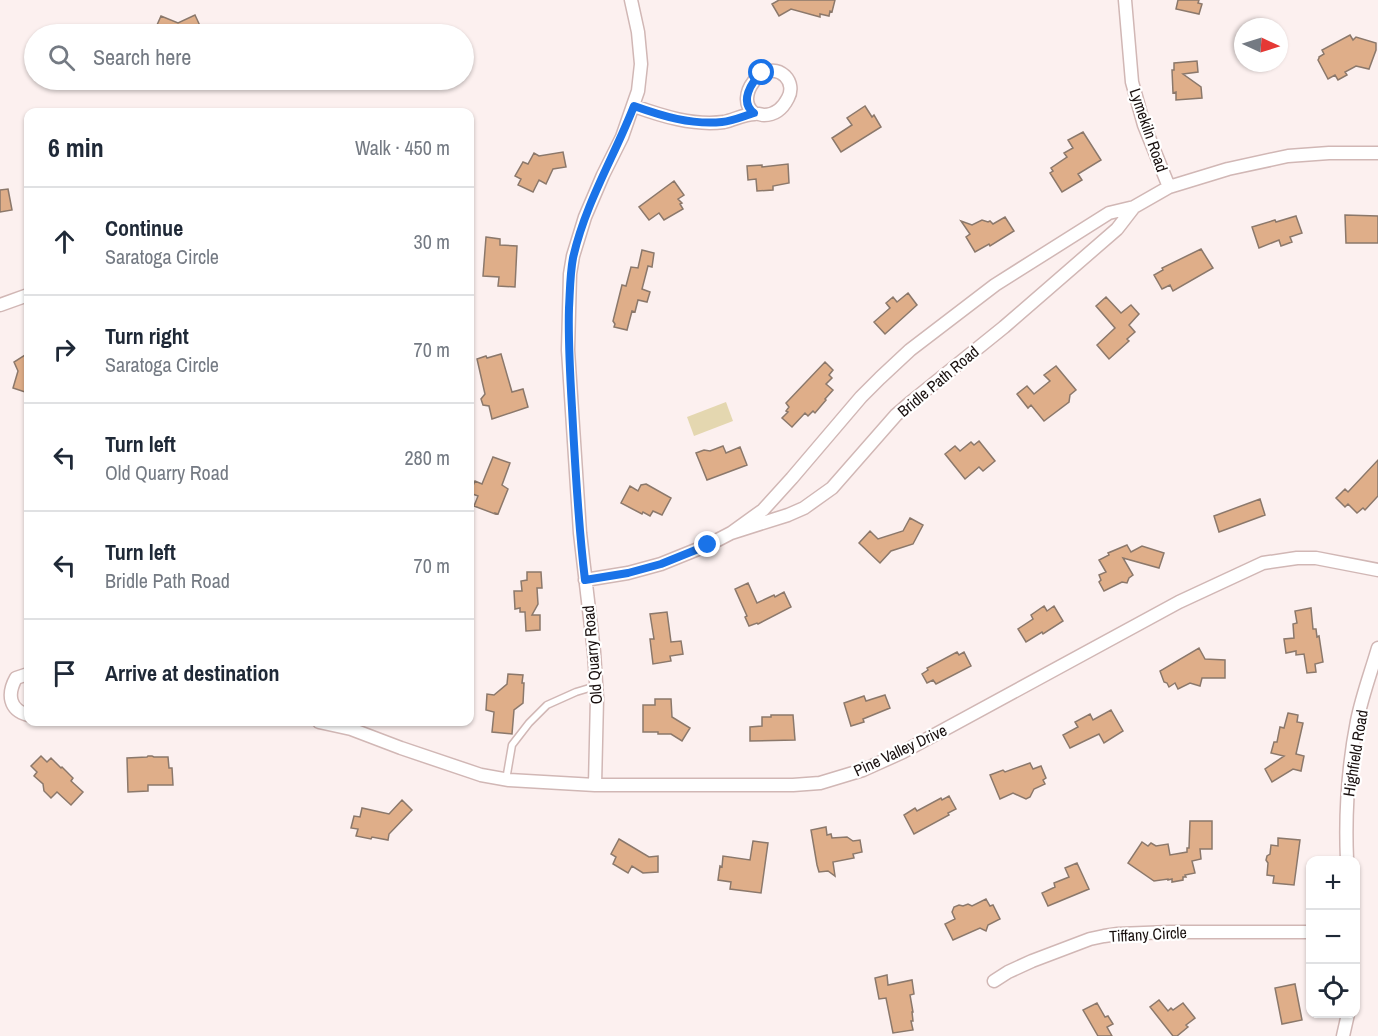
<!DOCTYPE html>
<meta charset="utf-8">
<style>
body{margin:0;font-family:"Archivo Narrow",sans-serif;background:#f2f2f3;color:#1f2937}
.controls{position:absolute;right:18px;bottom:18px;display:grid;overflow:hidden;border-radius:12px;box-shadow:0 2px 4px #0004}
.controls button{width:54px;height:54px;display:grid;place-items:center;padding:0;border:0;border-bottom:2px solid #e0e1e3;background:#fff;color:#1f2937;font:30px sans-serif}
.compass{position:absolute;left:1234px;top:18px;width:54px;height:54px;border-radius:50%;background:#fff;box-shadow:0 2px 4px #0004;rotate:94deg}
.stop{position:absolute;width:18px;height:18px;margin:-14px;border:4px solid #1a73e8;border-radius:50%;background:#fff}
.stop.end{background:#1a73e8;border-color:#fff;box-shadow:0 2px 6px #0008}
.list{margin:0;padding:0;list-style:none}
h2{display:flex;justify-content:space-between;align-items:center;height:78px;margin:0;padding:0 24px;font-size:26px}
h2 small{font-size:20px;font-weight:400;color:#747a83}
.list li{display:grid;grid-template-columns:39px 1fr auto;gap:18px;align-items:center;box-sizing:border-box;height:108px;padding:0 24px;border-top:2px solid #e0e1e3}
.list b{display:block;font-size:22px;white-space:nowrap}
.list p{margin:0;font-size:20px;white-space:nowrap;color:#747a83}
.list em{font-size:20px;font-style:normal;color:#747a83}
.icon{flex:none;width:33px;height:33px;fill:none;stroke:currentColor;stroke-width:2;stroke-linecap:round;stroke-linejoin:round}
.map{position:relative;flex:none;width:1378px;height:1036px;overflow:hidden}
.search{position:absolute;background:#fff;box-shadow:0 2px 4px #0004;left:24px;top:24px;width:450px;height:66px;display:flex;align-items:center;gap:15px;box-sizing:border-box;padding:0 21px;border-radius:33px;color:#747a83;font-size:22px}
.panel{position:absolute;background:#fff;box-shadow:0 2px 4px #0004;left:24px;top:108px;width:450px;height:618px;border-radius:12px}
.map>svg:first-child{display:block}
.green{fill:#e4d7b0}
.building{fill:#dfae89;stroke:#8b786b;stroke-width:1.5}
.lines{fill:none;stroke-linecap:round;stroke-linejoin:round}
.service-casing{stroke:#d1b7b5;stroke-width:9}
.minor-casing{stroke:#d1b7b5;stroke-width:15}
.service{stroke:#fff;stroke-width:6}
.minor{stroke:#fff;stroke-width:12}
.route{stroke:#1a73e8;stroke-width:8}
.labels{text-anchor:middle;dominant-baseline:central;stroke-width:4.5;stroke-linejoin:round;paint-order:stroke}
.street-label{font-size:16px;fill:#19100f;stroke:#fff}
</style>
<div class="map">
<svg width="1378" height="1036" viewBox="0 0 1378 1036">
<rect width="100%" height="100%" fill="#fcf0ef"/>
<path class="green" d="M726,402L733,421L694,436L687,417Z"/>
<path class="building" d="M779,0H835L832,12L830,11L829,16L820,14V17L791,9L779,16L772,4Z
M1178,0H1199L1198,3L1202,4L1199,14L1176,9Z
M195,15L201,28L187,34H153L161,16L178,23Z
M1350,35L1353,40L1356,37L1376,43V50L1369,69L1356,66L1345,72L1347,75L1338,80L1335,75L1328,79L1318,60L1319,58V57L1324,54L1322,50Z
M1197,61L1198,72L1183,74L1201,87L1202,98L1176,100V92L1173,93L1172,70H1174V63Z
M865,106L872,117L874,115L881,127L841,152L832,138L852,125L847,118Z
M1083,132L1101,160L1078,174L1082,180L1062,192L1050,173L1053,171L1051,168L1067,157L1064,153L1073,148L1068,140Z
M563,152L566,167L553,169L546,184L539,180L533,192L518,185L521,179L515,176L523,162L528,164L534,153L539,156Z
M788,164L789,183L773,186V190L757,191L756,179L748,180L747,166L762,165V167Z
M674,181L684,195L678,199L682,203L680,204L683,209L664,220L659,213L649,220L639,207Z
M8,189L12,210L0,212V190Z
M1345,215L1378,216V243H1346Z
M1296,216L1302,233L1290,237L1292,242L1281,246L1279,240L1259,248L1252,227L1275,220L1276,222Z
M1005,217L1014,231L990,246L989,244L975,252L966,237L970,234L961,221L972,225L982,220L988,222L990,221L993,224Z
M486,237L500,239V245L517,246L515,287L498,286L499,277L483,276Z
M1201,249L1213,268L1173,291L1170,285L1162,289L1154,275L1163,270L1162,268Z
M642,250L654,253L652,267L648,266L642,289L650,292L647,302L638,300L635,312L632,311L627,330L614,327L615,324L613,321L622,285L626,286L631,267L638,268Z
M908,293L917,305L885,334L874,322L890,308L886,303L893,297L897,302Z
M1106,297L1121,313L1131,305L1139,314L1129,325L1135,332L1127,339L1129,341L1109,359L1097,345L1115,328L1096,306Z
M28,353V393L13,388L18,371L14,362Z
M501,354L512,392L523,389L528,407L492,419L489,406L483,405L481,399L485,394L477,359L486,356L487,358Z
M825,362L833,370L829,375L832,378L826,384L833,390L825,399L826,400L815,413L813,411L808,416L805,413L792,427L782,418L788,412L786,411L789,407L786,403Z
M1056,366L1076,390L1070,395L1069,402L1044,421L1031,405L1028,408L1017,394L1027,386L1034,394L1050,381L1044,375Z
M979,441L995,461L983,471L979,467L965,479L945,454L955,446L960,451L971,442L974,445Z
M723,446L726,453L740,447L747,465L707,480L696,453L704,450L710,451Z
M493,457L510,463L502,485L508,489L498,514L495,513V514L474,506L478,496L470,493L475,481L482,484Z
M1378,460V496L1365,510L1363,508L1357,513L1348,504L1345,507L1336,498L1345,489L1348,492Z
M646,484L671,498L662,515L653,511L650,516L643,512L642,514L621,503L630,486L638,491L641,485Z
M1260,499L1265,515L1219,532L1214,516Z
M910,518L923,525L913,544L891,551L880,563L859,543L870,531L878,539L903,531Z
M1127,545L1131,552L1142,546L1164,553L1159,568L1123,558L1133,575L1129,578L1127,583L1122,582L1104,591L1099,582L1101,580L1099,575L1106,572L1099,560L1109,555L1108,553Z
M527,572H541L542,588H537L538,604L532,615H540V630L526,631L525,612H520V608L515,609L514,591H522L521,581L527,580Z
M748,583L757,603L774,595L775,597L784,592L791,607L758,624L757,623L749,626L745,617L747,616L735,589Z
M1044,606L1047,611L1054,606L1063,621L1043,634L1042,632L1026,642L1018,629L1033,619L1031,615Z
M1311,608L1313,629H1316L1317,637L1319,636L1323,662L1315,664L1316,672L1307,673L1304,654L1296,655V651L1286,653L1284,639L1294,638L1293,624L1297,623L1295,611Z
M667,612L671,642L681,641L683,654L670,656L671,661L653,664L650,639H654L650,614Z
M1199,648L1205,659L1225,660V678H1202L1200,686L1190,683L1178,689L1175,683L1169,687L1167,683L1164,682L1160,671Z
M957,652L959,655L964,652L971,666L936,684L933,680L927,683L922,674L928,670L927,668Z
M508,674L523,675L522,683H524L523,703L514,710L512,734L492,732L494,712L486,710L487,694L494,695L507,684Z
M885,695L890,708L863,719L864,722L851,726L844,703L864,696L866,701Z
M655,699H671L672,717L690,728L682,741L671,734H658V732H643V705H655Z
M1111,710L1123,731L1104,743L1099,734L1070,748L1063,735L1078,727L1075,722L1090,714L1093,720Z
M1288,713L1298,715L1297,722L1303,723L1296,754L1304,756L1301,771L1293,769L1272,782L1265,769L1284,756L1271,753L1274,742H1277L1280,727L1284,728Z
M771,715H793L795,740L750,741V727L762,726V717H771Z
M41,756L47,762L51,758L61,768L62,767L73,778L71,781L83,792L71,805L57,792L51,798L44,791L43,784L34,776L37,772L31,766Z
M148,756H152L154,757H168L169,768H172L173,785H148V791L128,792L127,758L147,757Z
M1030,763L1033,769L1041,766L1046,778L1043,780L1045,784L1034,789L1030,797L1026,799L1013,793L1000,799L990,775L1003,770L1005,772Z
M949,796L956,809L948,813L949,815L914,834L904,815L915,808L917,811L941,798L942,800Z
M402,800L412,810L389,834L388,840L372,837L371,839L356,836L358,829L351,828L354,816L360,817L362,808L389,814Z
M1190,821H1212V849H1200L1201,859L1192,861L1195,873L1185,875L1186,877H1183V880L1172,882V879L1168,880V879L1154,881L1128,863L1142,842L1148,846L1151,843L1156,846L1168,844L1170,855L1187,852V848H1189Z
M826,827L827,835L831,834L832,838L847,837L853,841L860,840L862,852L853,854L854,858L833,862L835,876L828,871L819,872L817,865L811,830Z
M1278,838L1300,840L1294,885L1273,883L1274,876L1267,875L1268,863L1266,860L1267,856L1270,854L1271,845L1278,846Z
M619,839L649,857L658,856V872L643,873L632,866L628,873L613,864L616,857L611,854Z
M753,841L768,843L761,893L730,889L731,882L718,880L720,866L722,867L723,856L750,860Z
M1077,863L1089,889L1048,906L1042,893L1055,887L1054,883L1069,877L1065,868Z
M986,899L990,906L993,905L1000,919L988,925L986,931L980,928L953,940L945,924L955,919L952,912L954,907L959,905L963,906L968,904L972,906Z
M887,975L888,985L912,980L914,994L910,995L913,1012H912L913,1021H911L913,1030L893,1033L886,998L879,999L875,978Z
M1295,984L1302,1020L1282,1024L1275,988Z
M1159,1000L1168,1011L1171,1008L1173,1010L1183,1003L1195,1018L1186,1025L1188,1027L1177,1036H1173L1150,1007Z
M1097,1003L1105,1017L1108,1016L1113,1024L1107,1027L1112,1036H1098L1083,1010Z"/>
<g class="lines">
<defs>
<path id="service" d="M506,780L512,745L529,723L547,705L576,692L596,686"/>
<path id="minor" d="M1125,0L1132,82L1144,125L1169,187
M634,106C662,116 693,126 724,122C734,120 744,114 755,114C758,113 761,115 764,115C776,115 783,108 788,98C792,91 791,82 785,76C764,56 733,98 754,113
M0,305L28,295
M731,533L763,510L792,478L861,397L880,378L910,350L995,285L1109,213L1134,207L1169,187L1228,169L1288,156L1329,153H1378
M585,580L628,573L661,564L708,545L731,533L788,515L804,508L832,488L896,415L911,402L1004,327L1117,229L1134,207
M28,674L16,678C7,694 9,710 28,715
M319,722L351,729L401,748L481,775L509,780L595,785H793L820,783L863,770L903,752L1179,602L1263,563L1297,558H1316L1378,570
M595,785L597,698L594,652L580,533L568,350L570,274L573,256L585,217L603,175L622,137L638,91L641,64L638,32L631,0
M1347,860C1345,814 1348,767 1357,721C1362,696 1371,672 1378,648
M994,981L1008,972L1032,961L1090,939L1104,936L1118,934L1170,932H1310
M1343,1036L1348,1014"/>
</defs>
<use href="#service" class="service-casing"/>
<use href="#minor" class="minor-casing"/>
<use href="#service" class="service"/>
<use href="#minor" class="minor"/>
</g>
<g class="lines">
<path class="route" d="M708,545L661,564L628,573L585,580C578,523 575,465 572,408C570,374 568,341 569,308C570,291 570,274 573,258C585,204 614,157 634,106C662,116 691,125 722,122C733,121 744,116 754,113C739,102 751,82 762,73"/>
</g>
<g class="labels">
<g class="street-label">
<text transform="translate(1149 130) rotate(71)">Lymekiln Road</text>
<text transform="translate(938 381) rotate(-40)">Bridle Path Road</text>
<text transform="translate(592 655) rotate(-95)">Old Quarry Road</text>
<text transform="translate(900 750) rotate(-25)">Pine Valley Drive</text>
<text transform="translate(1355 753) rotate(-81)">Highfield Road</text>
<text transform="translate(1148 934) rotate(-3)">Tiffany Circle</text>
</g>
</g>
</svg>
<div class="controls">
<button>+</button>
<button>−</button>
<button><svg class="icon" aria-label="locate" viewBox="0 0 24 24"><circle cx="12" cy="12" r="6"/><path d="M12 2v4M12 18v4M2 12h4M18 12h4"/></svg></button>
</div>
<svg class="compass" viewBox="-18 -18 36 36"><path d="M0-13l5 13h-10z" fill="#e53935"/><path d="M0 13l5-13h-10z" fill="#747a83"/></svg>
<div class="stop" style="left:762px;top:73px"></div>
<div class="stop end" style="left:708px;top:545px"></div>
<div class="search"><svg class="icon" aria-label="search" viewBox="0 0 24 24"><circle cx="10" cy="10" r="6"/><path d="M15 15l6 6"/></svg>Search here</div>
<section class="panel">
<h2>6 min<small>Walk · 450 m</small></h2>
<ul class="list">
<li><svg class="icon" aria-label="ahead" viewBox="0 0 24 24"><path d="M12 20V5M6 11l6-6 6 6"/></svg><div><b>Continue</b><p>Saratoga Circle</p></div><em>30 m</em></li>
<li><svg class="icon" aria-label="right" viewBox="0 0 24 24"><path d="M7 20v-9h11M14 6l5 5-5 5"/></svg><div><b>Turn right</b><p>Saratoga Circle</p></div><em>70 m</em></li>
<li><svg class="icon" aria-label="left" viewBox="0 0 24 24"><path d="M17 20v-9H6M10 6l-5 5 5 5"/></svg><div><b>Turn left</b><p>Old Quarry Road</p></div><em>280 m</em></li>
<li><svg class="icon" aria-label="left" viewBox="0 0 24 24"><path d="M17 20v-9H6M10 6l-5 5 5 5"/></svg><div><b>Turn left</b><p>Bridle Path Road</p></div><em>70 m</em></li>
<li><svg class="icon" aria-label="arrive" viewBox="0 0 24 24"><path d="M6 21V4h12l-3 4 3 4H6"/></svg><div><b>Arrive at destination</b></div></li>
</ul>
</section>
</div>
